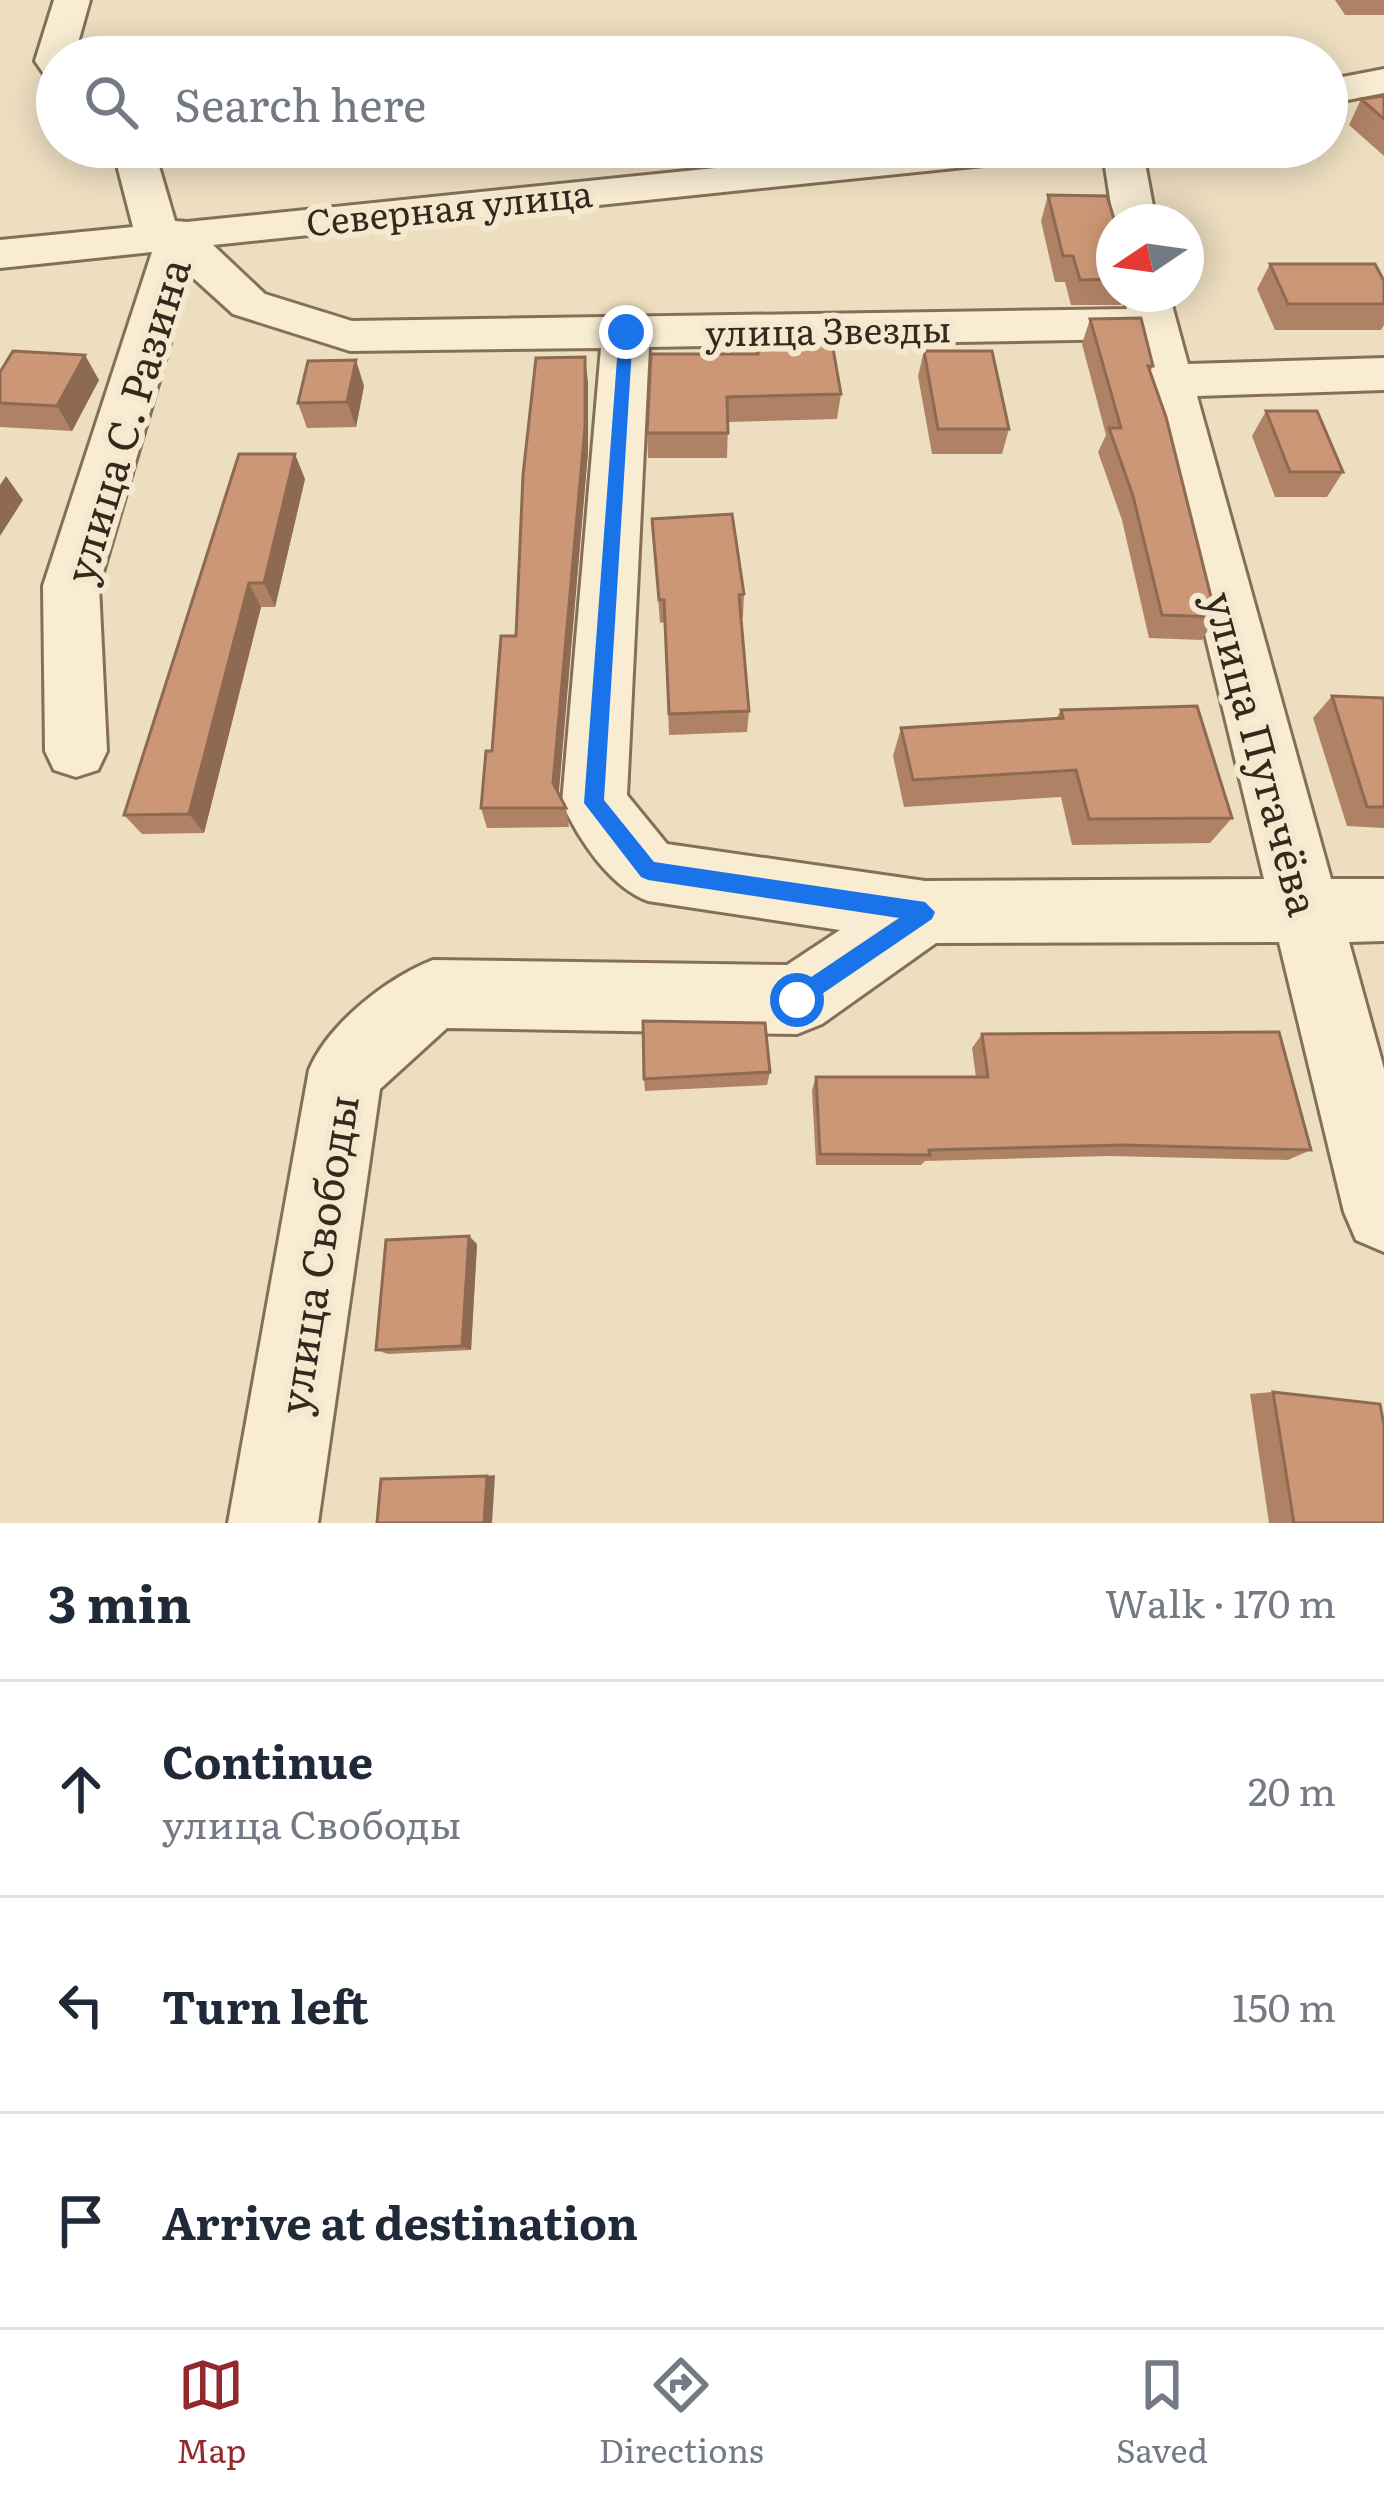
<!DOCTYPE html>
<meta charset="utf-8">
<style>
body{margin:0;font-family:Literata,serif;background:#f2f2f3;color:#1f2937}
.compass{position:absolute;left:1096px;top:204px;width:108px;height:108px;border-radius:50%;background:#fff;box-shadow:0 6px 30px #0003;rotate:257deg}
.stop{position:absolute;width:36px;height:36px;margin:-27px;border:9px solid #1a73e8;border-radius:50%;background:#fff}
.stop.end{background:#1a73e8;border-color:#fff;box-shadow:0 3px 12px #0008}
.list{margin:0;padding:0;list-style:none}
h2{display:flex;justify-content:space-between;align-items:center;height:156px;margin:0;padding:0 48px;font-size:51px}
h2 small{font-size:39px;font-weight:400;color:#747a83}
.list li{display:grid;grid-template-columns:78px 1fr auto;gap:36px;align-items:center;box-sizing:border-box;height:216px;padding:0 48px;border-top:3px solid #e0e1e3}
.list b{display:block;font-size:45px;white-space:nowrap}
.list p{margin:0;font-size:39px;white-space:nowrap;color:#747a83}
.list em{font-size:39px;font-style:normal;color:#747a83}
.icon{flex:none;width:66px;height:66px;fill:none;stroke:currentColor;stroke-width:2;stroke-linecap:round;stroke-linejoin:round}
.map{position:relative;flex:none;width:1384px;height:1523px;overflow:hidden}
.search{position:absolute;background:#fff;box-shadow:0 6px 30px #0003;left:36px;right:36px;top:36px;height:132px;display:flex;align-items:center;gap:30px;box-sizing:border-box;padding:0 42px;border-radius:66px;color:#747a83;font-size:45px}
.sheet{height:804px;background:#fff}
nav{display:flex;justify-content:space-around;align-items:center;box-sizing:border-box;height:168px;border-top:3px solid #e0e1e3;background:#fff;font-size:33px;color:#747a83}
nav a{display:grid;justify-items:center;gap:6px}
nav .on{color:#93292d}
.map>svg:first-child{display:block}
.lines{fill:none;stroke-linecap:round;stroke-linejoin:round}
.minor-casing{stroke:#856f58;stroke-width:6}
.minor{fill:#f8ecd3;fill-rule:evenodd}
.wall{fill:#af8265}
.shaded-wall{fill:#8e6a53}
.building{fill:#cb9776;stroke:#8e6a53;stroke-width:3}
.route{fill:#1a73e8}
.labels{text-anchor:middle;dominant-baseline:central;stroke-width:12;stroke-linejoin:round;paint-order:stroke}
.far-street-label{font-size:36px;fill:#35281c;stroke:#f4e9cf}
.street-label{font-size:42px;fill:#35281c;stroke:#f4e9cf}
</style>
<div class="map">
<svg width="1384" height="1523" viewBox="0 0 1384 1523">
<rect width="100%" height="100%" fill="#eddec0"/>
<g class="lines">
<defs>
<path id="minor" d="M54,0H90L74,57H57V77L44,74L35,61Z
M1384,69V93L1327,104V80Z
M103,147H145L158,163L175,221L187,222L921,147H1062L1056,156L1042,159L213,245L265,294L352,321L1127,309L1123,294H1169L1188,364L1384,358V390L1197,396L1331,879H1384V941L1349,942L1384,1069V1252L1356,1240L1344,1212L1279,942L936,943L822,1024L797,1034L447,1028L380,1089L318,1523H228L309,1070C328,1024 387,978 433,960L787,965L840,930L648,901C610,887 579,840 562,803L601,348L350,351L233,314L190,275L99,586L107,751L98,770L76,777L54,770L45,751L43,586L152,252L0,268V240L133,227L117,165ZM1134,339L1264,879L925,881L667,844L627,795L649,347Z
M1102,147H1142L1156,222L1114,225Z"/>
</defs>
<use href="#minor" class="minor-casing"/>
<use href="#minor" class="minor"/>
</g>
<path class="wall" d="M1335,0H1384V15H1345Z
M1384,96V156L1349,125L1361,99Z
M1048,195L1115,222L1114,294H1125L1121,305H1071L1065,282H1055L1041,221Z
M1270,264L1384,281V325L1381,330H1275L1257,289Z
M1090,319L1153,366L1150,372L1216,617L1202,640L1149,638L1122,520L1098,452L1106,435L1082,344Z
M757,338L841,394L837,419L728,422L727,458H648L647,433L756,354Z
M924,351L1009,429L1002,454H932L918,376Z
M0,372L99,380L72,431L0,427Z
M588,382V452L558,793L566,808L569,827L487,828L481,808L516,636Z
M364,386L356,427L307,428L298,403Z
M1266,411L1343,472L1327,497H1275L1252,436Z
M305,479L275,607H261L204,833L142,834L124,815Z
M652,519L744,594L743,617L741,618L749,711L747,732L669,735L665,622L660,623Z
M1332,696L1384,698V828L1347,826L1313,718Z
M1061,710L1232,818L1210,843L1072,845L1061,797L904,807L893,756L901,728L1056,719Z
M982,1034L1311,1150L1288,1160L1108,1156L925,1161L921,1165H816L812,1090L816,1077H976L972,1048Z
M770,1072L767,1085L645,1091L644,1079Z
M477,1244L471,1350L388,1354L376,1350Z
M1273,1392L1384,1523H1269L1250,1394Z"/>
<path class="shaded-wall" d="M85,355L99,380L72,431L57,406Z
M585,357L588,382V452L558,803L553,783Z
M356,360L364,386L356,427L347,402Z
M295,454L305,479L275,607L264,583Z
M6,476L23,500L0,536V485Z
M249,583L261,607L204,833L189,814Z
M469,1236L477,1244L471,1350L462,1346Z
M495,1475L492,1523H484L487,1476Z"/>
<path class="building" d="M1384,96V119L1361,99Z
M1048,195L1107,196L1115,222L1114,279L1080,280L1073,256H1063Z
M1270,264H1375L1384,281V304H1288Z
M1141,318L1153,366H1148L1166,417L1216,617L1162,615L1133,496L1109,428H1121L1090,319Z
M831,337L841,394L727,397L728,433H647L651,354H758L757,338Z
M13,351L85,355L57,406L0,403V372Z
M924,351H992L1009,429H938Z
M585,357V427L553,783L566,808H481L486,751H492L501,636H516L523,475L536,358Z
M356,360L347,402L298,403L308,361Z
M1266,411H1317L1343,472H1290Z
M239,454H295L264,583H249L189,814L124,815Z
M732,514L744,594L739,595L749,711L669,714L664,600H659L652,519Z
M1332,696L1384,698V807H1367Z
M1197,706L1232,818L1089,819L1076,770L913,780L901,728L1063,718L1061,710Z
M643,1021L765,1023L770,1072L644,1079Z
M1279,1032L1311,1150L1123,1145L929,1150L930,1155L820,1154L816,1077H988L982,1034Z
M469,1236L462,1346L376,1350L386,1240Z
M1273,1392L1380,1404L1384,1426V1523H1294Z
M487,1476L484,1523H377L381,1479Z"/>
<path class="route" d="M626,327L633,332L604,800L654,862L925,902L935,912L932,919L797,1011L786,1000L789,992L899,918L648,880L641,877L584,803L619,332Z"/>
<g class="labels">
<g class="far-street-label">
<text transform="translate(449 206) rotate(-6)">Северная улица</text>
<text transform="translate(828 329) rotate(-1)">улица Звезды</text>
</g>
<g class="street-label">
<text transform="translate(125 420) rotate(-73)">улица С. Разина</text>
<text transform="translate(1264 753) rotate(75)">улица Пугачёва</text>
<text transform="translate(316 1254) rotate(-81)">улица Свободы</text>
</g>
</g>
</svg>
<svg class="compass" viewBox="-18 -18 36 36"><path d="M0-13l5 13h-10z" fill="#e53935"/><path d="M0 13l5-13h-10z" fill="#747a83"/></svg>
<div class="stop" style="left:797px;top:1000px"></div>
<div class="stop end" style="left:626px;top:332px"></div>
<div class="search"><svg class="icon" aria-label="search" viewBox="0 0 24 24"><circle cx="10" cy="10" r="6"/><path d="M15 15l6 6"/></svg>Search here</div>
</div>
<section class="sheet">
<h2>3 min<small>Walk · 170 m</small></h2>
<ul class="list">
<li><svg class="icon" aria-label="ahead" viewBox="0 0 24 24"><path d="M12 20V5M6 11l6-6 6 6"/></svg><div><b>Continue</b><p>улица Свободы</p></div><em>20 m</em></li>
<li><svg class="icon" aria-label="left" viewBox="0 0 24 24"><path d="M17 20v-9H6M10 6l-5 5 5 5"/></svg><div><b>Turn left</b></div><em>150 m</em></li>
<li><svg class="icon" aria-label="arrive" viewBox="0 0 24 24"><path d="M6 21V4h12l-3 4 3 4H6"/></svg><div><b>Arrive at destination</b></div></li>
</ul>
</section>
<nav>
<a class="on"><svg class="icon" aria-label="map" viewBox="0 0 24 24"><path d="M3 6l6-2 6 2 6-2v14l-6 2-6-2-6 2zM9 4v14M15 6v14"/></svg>Map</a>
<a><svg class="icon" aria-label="directions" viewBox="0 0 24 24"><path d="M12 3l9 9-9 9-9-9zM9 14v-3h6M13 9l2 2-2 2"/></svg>Directions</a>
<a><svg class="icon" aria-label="saved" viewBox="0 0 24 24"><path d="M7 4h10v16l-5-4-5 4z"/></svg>Saved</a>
</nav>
